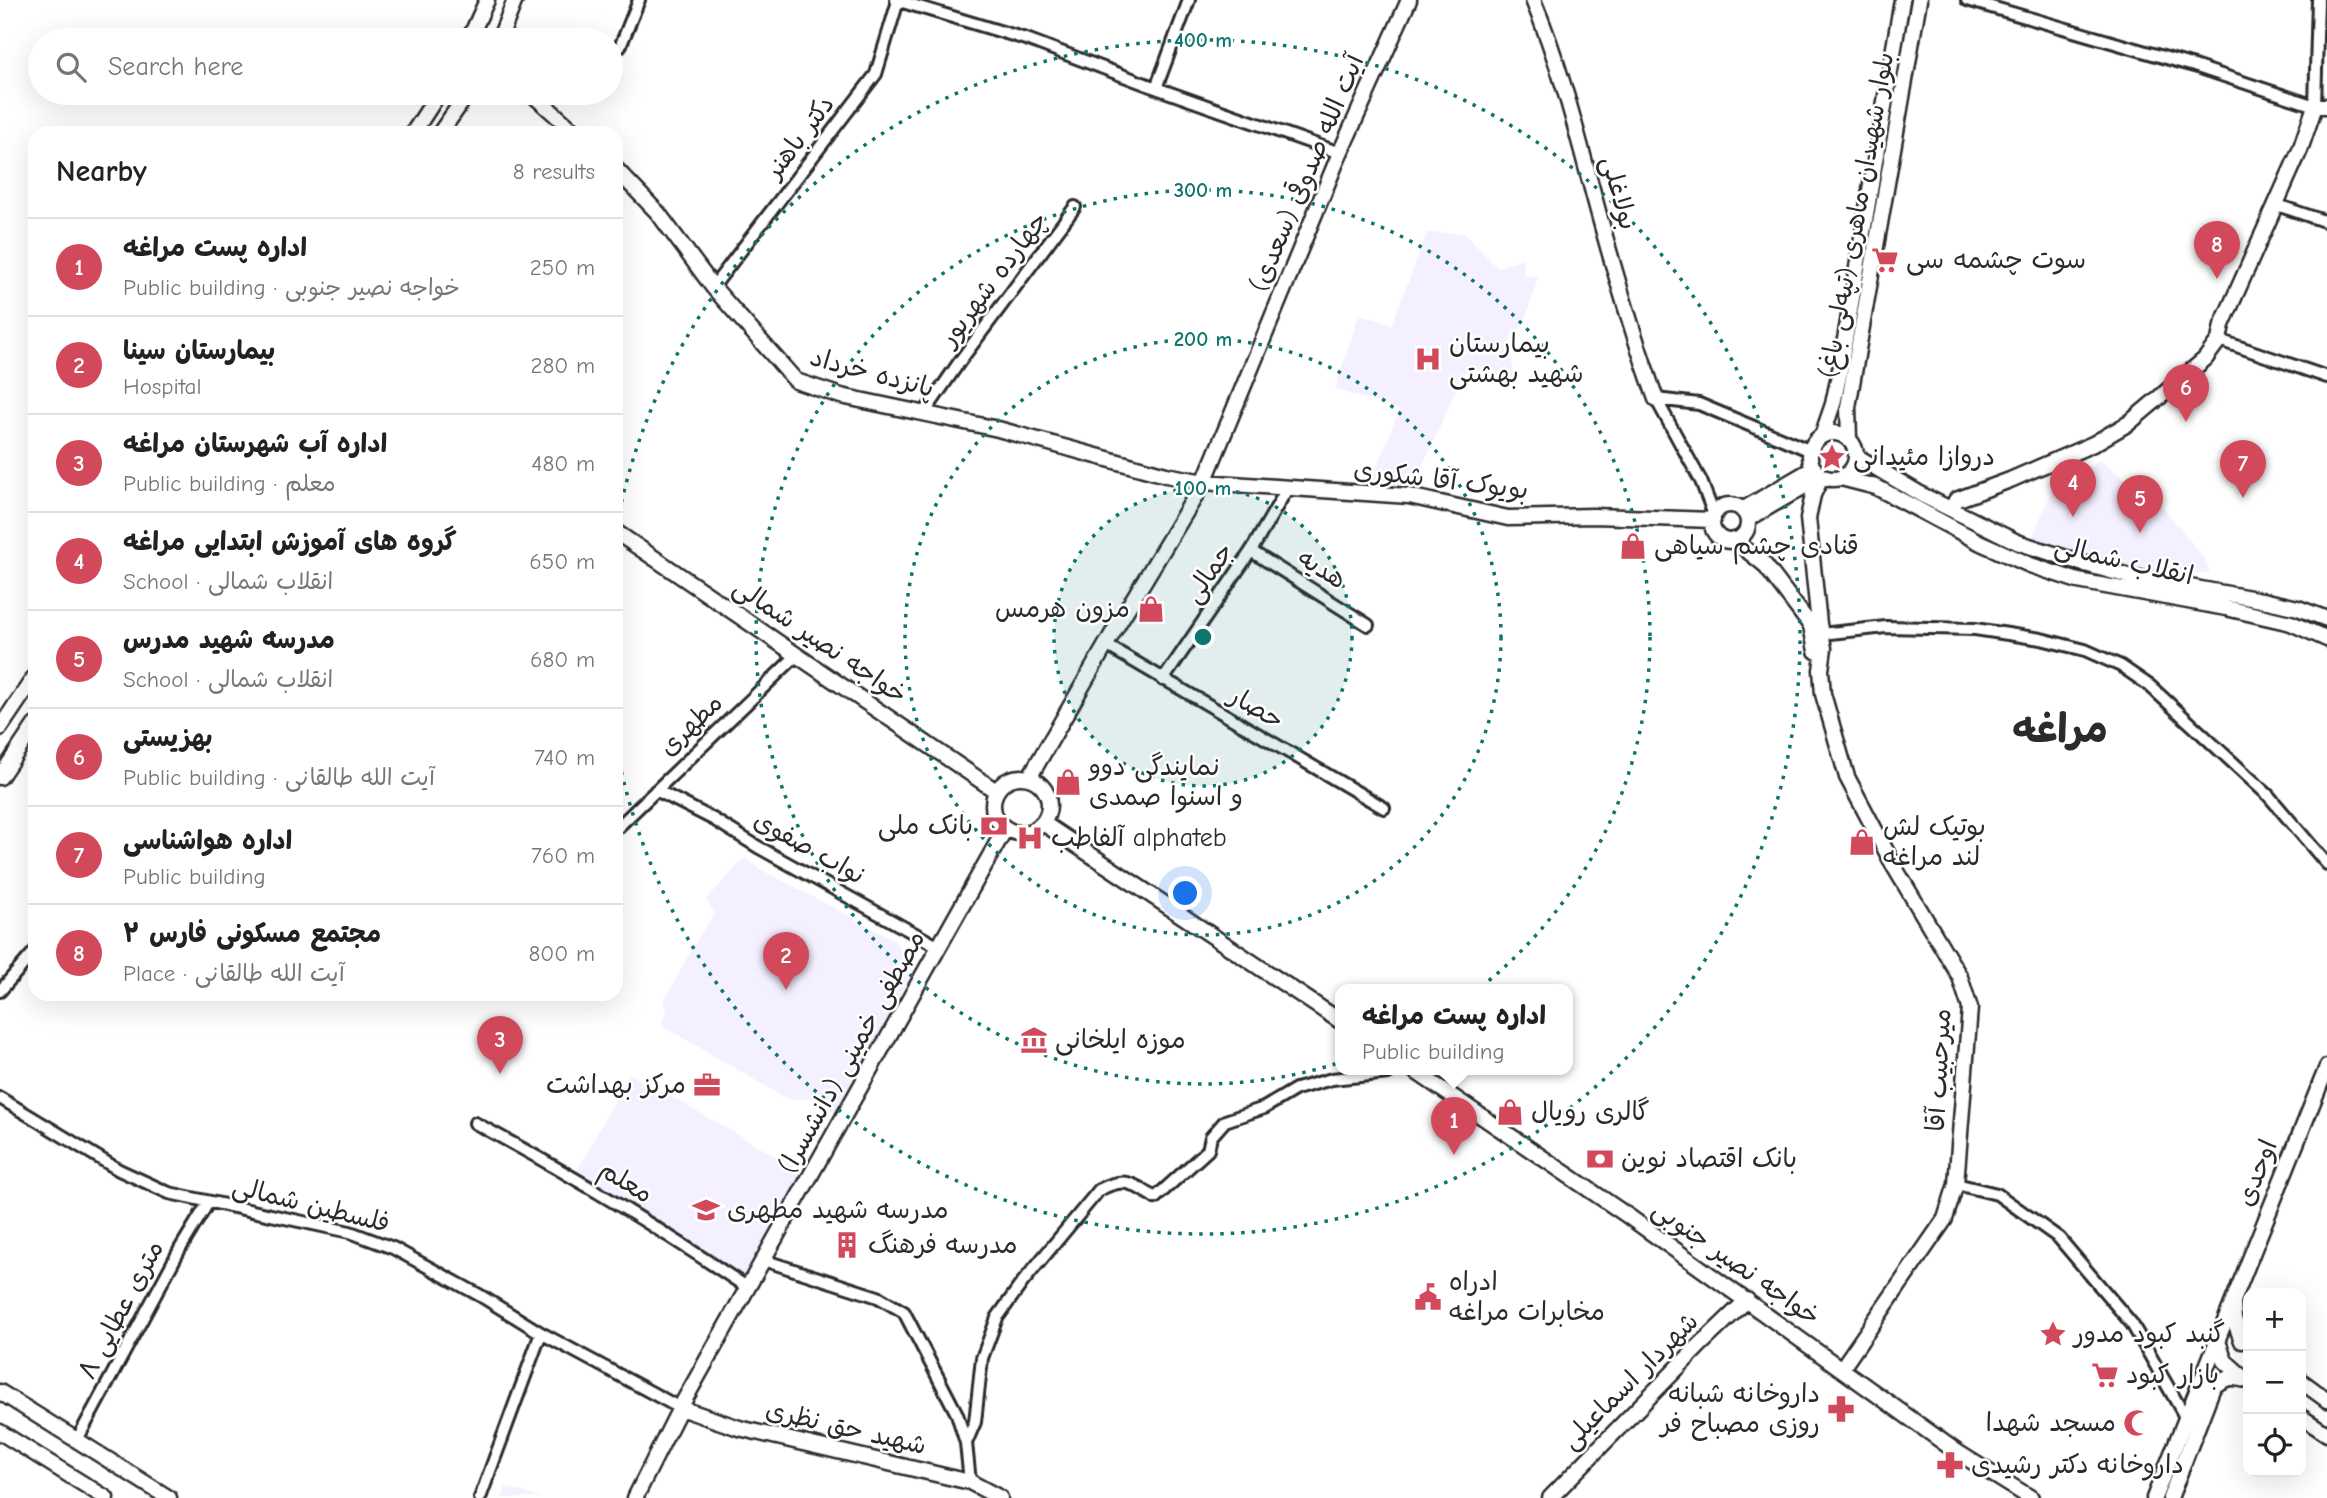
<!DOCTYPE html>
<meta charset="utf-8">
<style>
body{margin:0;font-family:"Comic Neue","Playpen Sans Arabic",sans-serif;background:#f2f2f2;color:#222}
.controls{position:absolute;right:21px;bottom:21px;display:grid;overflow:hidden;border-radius:14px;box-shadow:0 7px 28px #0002}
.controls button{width:63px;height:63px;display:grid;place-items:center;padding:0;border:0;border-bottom:2px solid #e0e0e0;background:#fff;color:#222;font:35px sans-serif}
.you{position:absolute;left:1186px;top:894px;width:24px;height:24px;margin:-18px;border:5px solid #fff;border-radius:50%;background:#1a73e8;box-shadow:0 0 0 10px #1a73e833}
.badge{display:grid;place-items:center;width:46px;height:46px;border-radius:50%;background:#d1495b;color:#fff;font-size:23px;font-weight:700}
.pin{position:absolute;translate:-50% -58px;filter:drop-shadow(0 2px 4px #0008)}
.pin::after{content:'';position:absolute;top:37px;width:24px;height:21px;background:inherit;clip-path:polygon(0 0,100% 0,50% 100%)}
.popup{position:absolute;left:1335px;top:984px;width:238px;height:91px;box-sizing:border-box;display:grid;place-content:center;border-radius:14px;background:#fff;filter:drop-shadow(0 2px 5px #0005);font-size:23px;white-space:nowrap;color:#767676}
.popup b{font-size:26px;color:#222}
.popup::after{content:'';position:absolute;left:50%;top:100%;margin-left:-14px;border:14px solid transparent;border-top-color:#fff}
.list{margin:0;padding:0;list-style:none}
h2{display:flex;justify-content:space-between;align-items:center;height:91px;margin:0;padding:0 28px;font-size:30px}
h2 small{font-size:23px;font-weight:400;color:#767676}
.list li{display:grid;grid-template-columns:46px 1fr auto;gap:21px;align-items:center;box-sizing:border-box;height:98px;padding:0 28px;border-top:2px solid #e0e0e0}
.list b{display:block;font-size:26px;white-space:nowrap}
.list p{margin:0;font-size:23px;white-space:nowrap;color:#767676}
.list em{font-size:23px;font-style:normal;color:#767676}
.icon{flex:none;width:38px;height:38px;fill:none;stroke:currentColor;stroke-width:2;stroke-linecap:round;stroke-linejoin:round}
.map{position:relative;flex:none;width:2327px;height:1498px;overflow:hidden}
.search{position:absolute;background:#fff;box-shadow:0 7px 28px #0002;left:28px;top:28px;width:595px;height:77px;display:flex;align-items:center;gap:18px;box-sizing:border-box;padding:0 24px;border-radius:38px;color:#767676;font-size:26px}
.panel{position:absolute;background:#fff;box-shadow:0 7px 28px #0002;left:28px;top:126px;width:595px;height:875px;border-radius:21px}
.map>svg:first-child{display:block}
.built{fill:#f4f0ff}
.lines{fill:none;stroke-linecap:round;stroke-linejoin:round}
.street-casing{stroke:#2b2b2b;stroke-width:16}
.secondary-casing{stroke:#2b2b2b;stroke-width:19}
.street{stroke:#fff;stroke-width:10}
.secondary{stroke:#fff;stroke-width:14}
.ring{fill:none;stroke:#0f766e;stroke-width:3.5;stroke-dasharray:3.5 7}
.labels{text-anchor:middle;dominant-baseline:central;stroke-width:5;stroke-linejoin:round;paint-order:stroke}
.street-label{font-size:26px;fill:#2b2b2b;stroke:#fff}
.poi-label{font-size:26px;fill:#2b2b2b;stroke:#fff;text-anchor:start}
.town-label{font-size:40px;font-weight:bold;fill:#2b2b2b;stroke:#fff}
.centre{fill:#0f766e;stroke:#fff;stroke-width:3.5}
.ring-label{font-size:21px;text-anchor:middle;font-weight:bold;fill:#0f766e;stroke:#fff;stroke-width:5;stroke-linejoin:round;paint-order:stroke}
</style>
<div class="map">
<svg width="2327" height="1498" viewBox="0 0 2327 1498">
<rect width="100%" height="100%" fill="#fff"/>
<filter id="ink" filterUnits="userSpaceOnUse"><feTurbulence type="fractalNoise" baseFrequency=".0143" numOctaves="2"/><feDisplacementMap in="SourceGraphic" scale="14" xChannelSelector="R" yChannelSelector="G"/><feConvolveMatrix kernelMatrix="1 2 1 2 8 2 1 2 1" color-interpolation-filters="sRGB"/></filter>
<g filter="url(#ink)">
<path class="built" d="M1427,233H1465L1497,268L1522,258L1524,275L1538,277L1523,328L1513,329L1510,346L1515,379L1464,372L1409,496L1369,489L1399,410L1335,389L1359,314L1392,324Z
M2075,458L2089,468L2099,460L2164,508L2203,557L2210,573H2131L2029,546L2062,466Z
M745,858L760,869L894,940L906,959L909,977L837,1114L812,1098L789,1100L661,1025L668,1008L663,1003L699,936L715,914L706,900Z
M629,1073L802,1171L748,1288L574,1177Z
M506,1487L541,1498H502Z"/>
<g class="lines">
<defs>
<path id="street" d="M896,0L1029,40L1156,88L1340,153
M1967,0L2194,66L2315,106L2318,0
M620,47L639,0
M1156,88L1189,0
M2277,205L2327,222
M713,287L876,74L898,1
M2219,340L2327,377
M1656,399L1699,404L1811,451
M1656,399L1701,481L1714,515
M925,412L960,361L1075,207
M1251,551L1368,625
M1821,634L1886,627L1975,629L2041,639L2085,650L2121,666L2150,686L2268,795L2327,864
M1106,645L1384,808
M1163,680L1251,551L1287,489
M656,790L713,819L758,847L939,947
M616,829L797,655
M0,991L35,951
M0,1098L119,1170L169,1193L350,1232L393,1248L481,1296L541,1333L680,1408
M475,1123C569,1173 659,1228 748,1288
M1956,1184L1997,1194L2059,1238L2132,1324L2183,1413L2185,1420
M763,1260L878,1297L904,1312L957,1414L966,1443L970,1482
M77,1440L180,1249L208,1203
M966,1443L975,1422L982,1358L997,1318L1022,1283L1099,1190C1125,1176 1132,1183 1155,1198L1208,1150L1211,1137L1225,1121L1264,1108L1296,1089L1332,1079L1388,1073L1392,1069
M480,1498L541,1333"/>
<path id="secondary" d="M1533,0C1559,62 1575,125 1592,189C1611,260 1631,330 1656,399
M469,40L487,0
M499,40L515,0
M531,93L576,133
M413,133L439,93
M440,133L468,93
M616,169L658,213L713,287L796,381L841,396L998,429L1166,475L1204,482L1409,496L1508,518L1594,516L1713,520
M1810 456a23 23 0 1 1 46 0a23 23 0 1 1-46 0Z
M1822,436L1833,404L1839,375L1902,0
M1849,439L1848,407L1919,0
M1856,456L1922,495L2017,542L2085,564L2129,576L2267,601L2298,608L2327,619
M1841,478L1876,487L1981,543L2030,565L2078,581L2226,608L2291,623L2327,639
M1712 523a18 18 0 1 1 36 0a18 18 0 1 1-36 0Z
M1952,509L1956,500L2010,480L2093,444L2129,423L2205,359L2219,340L2222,325L2300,150L2315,106H2327
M1742,510L1814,468
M1748,519L1822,476
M616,532L996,791
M1734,540L1764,564L1811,626
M1816,622L1819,624L1824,648L1820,653L1816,651L1811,626Z
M1819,624L1808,518L1813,495L1822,476
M1824,648L1821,670L1823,694L1847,777L1895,868L1960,977L1970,1008L1956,1184L1945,1219L1842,1368
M0,728L35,676
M0,777L35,725
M993 805a28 28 0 1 1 56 0a28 28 0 1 1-56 0Z
M1029,778L1118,624L1204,482L1340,153L1409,0
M1043,823L1340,1021
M1412,1069L1628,1216L1957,1452L2031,1498
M2233,1303L2234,1319L2242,1341
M2217,1338L2225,1361L2244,1378
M2301,1381L2327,1400
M0,1392L169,1498
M680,1408L739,1428L970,1482L1000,1498
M2301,1417L2327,1434
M0,1432L106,1498
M635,1498L680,1408L1005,829
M1550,1498L1698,1347L1747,1300
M2154,1498L2327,1067
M2170,1498L2213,1387C2225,1377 2233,1376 2248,1381"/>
</defs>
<use href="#street" class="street-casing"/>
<use href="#secondary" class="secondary-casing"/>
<use href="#street" class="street"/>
<use href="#secondary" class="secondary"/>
</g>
</g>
<circle cx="1203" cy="637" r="149" fill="#0f766e" fill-opacity=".12"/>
<g class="ring">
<circle cx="1203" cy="637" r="149"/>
<circle cx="1203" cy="637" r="298"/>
<circle cx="1203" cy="637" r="447"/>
<path d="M617 523A597 597 0 1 1 617 751"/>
</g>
<defs>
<symbol id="supermarket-bare" viewBox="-9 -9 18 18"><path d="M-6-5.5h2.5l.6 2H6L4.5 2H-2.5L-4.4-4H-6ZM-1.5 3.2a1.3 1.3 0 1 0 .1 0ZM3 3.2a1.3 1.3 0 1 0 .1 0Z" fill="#d1495b" stroke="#fff" stroke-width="2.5" paint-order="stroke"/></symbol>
<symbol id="hospital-bare" viewBox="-9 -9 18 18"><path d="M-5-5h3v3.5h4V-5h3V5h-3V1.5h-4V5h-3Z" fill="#d1495b" stroke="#fff" stroke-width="2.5" paint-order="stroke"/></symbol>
<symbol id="sight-bare" viewBox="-9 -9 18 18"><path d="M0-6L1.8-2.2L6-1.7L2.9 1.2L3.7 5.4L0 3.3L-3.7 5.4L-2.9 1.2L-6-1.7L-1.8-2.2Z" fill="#d1495b" stroke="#fff" stroke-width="2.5" paint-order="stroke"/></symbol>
<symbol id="shop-bare" viewBox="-9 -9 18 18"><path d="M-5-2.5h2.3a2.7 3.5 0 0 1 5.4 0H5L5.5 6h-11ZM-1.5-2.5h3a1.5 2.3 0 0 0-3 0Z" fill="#d1495b" stroke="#fff" stroke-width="2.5" paint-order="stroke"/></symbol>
<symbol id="bank-bare" viewBox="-9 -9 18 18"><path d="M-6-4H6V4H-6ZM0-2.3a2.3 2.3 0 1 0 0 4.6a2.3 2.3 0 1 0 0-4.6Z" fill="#d1495b" stroke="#fff" stroke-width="2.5" paint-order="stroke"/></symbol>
<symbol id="museum-bare" viewBox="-9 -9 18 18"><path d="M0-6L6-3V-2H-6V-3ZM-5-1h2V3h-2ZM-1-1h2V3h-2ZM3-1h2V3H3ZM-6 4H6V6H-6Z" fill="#d1495b" stroke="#fff" stroke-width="2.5" paint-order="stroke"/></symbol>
<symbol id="office-bare" viewBox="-9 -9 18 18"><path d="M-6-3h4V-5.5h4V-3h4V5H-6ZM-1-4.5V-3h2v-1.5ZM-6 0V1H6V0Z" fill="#d1495b" stroke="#fff" stroke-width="2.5" paint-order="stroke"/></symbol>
<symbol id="school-bare" viewBox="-9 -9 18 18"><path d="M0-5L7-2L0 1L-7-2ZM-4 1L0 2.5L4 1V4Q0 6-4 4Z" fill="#d1495b" stroke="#fff" stroke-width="2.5" paint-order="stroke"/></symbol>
<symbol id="building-bare" viewBox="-9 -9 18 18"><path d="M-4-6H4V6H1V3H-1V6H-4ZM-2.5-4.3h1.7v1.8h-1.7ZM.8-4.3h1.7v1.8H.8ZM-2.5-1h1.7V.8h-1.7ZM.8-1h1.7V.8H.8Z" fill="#d1495b" stroke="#fff" stroke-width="2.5" paint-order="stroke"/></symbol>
<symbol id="civic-bare" viewBox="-9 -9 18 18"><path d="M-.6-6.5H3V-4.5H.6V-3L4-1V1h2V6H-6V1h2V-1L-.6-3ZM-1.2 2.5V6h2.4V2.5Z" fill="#d1495b" stroke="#fff" stroke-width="2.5" paint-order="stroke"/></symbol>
<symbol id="pharmacy-bare" viewBox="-9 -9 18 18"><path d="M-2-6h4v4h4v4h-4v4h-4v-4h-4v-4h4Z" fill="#d1495b" stroke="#fff" stroke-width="2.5" paint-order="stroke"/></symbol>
<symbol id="mosque-bare" viewBox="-9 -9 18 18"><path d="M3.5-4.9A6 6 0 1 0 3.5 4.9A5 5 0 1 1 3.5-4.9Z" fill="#d1495b" stroke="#fff" stroke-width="2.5" paint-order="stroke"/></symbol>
</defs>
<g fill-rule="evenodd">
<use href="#supermarket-bare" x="1866" y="241" width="38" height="38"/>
<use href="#hospital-bare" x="1409" y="340" width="38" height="38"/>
<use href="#sight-bare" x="1813" y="438" width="38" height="38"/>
<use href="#shop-bare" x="1614" y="527" width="38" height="38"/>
<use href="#shop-bare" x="1132" y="590" width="38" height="38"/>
<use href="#shop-bare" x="1049" y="763" width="38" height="38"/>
<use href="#bank-bare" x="975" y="807" width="38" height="38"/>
<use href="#hospital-bare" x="1011" y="819" width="38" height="38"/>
<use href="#shop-bare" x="1843" y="823" width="38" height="38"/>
<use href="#museum-bare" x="1015" y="1021" width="38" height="38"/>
<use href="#office-bare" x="688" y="1066" width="38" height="38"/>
<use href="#shop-bare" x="1491" y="1093" width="38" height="38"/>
<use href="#bank-bare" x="1581" y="1140" width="38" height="38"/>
<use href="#school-bare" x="687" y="1191" width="38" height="38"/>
<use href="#building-bare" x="828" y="1226" width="38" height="38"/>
<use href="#civic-bare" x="1409" y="1278" width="38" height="38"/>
<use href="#sight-bare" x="2034" y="1315" width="38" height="38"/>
<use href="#supermarket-bare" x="2086" y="1356" width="38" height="38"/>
<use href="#pharmacy-bare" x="1822" y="1390" width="38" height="38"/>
<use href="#mosque-bare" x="2118" y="1404" width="38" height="38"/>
<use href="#pharmacy-bare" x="1931" y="1446" width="38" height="38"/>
</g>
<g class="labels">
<g class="street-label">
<text transform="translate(800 137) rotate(-53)">دکتر باهنر</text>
<text transform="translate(1307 173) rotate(-67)">آیت الله صدوقی (سعدی)</text>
<text transform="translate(1619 193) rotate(75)">بولاغلی</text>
<text transform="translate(1857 215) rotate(-80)">بلوار شهیدان ماهری (تپه‌لی باغ)</text>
<text transform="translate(994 279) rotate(-53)">چهارده شهریور</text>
<text transform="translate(872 373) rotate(15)">پانزده خرداد</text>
<text transform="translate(1441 480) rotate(7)">بویوک آقا شکوری</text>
<text transform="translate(2124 561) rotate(13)">انقلاب شمالی</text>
<text transform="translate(1322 569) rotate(32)">هدیه</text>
<text transform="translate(1209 573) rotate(-56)">جمالی</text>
<text transform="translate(820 641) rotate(34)">خواجه نصیر شمالی</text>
<text transform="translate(1256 708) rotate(30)">حصار</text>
<text transform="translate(691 725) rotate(-44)">مطهری</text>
<text transform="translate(809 848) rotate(29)">نواب صفوی</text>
<text transform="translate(852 1052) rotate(-61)">مصطفی خمینی (دانشسرا)</text>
<text transform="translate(1939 1070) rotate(-87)">میرحبیب آقا</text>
<text transform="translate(2257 1173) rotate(-68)">اوحدی</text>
<text transform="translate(626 1182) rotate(32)">معلم</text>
<text transform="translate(311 1205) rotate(14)">فلسطین شمالی</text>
<text transform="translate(1736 1263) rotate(35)">خواجه نصیر جنوبی</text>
<text transform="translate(121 1310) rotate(-62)">۸ متری عطایی</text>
<text transform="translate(1630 1381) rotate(-45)">شهردار اسماعیلی</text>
<text transform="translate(846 1428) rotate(13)">شهید حق نظری</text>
</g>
<g class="poi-label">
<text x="1906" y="260">سوت چشمه سی</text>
<text x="1449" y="344">بیمارستان<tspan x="1449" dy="30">شهید بهشتی</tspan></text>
<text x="1853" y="457">دروازا مئیدانی</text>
<text x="1654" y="546">قنادی چشم سیاهی</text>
<text x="1130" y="609" text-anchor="end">مزون هرمس</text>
<text x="1089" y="767">نمایندگی دوو<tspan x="1089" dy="30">و اسنوا صمدی</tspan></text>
<text x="973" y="826" text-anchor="end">بانک ملی</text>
<text x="1883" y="827">بوتیک لش<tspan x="1883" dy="30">لند مراغه</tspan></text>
<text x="1051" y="838">آلفاطب alphateb</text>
<text x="1055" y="1040">موزه ایلخانی</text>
<text x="686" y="1085" text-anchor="end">مرکز بهداشت</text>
<text x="1531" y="1112">گالری رویال</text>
<text x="1621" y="1159">بانک اقتصاد نوین</text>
<text x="727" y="1210">مدرسه شهید مطهری</text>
<text x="868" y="1245">مدرسه فرهنگ</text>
<text x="1449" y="1282">ادراه<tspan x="1449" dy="30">مخابرات مراغه</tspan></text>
<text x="2074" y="1334">گنبد کبود مدور</text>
<text x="2126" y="1375">بازار کبود</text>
<text x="1820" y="1394" text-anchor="end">داروخانه شبانه<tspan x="1820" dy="30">روزی مصباح فر</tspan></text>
<text x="2116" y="1423" text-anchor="end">مسجد شهدا</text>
<text x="1971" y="1465">داروخانه دکتر رشیدی</text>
</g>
<g class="town-label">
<text x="2060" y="729">مراغه</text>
</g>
</g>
<circle cx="1203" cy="637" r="10" class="centre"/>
<g class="ring-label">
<text x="1203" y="47">400 m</text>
<text x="1203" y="197">300 m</text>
<text x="1203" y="346">200 m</text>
<text x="1203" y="495">100 m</text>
</g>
</svg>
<div class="controls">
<button>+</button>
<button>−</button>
<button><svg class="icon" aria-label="locate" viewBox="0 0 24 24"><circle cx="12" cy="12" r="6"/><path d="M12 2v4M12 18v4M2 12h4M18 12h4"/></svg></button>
</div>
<div class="you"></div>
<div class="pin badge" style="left:1454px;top:1155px">1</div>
<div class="popup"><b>اداره پست مراغه</b>Public building</div>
<div class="pin badge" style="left:786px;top:990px">2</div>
<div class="pin badge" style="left:500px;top:1074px">3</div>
<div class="pin badge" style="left:2073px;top:517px">4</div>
<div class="pin badge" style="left:2140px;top:533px">5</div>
<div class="pin badge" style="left:2186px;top:422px">6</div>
<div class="pin badge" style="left:2243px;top:498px">7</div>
<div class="pin badge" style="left:2217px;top:279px">8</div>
<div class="search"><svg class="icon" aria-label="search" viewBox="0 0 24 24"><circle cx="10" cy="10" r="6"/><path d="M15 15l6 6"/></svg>Search here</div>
<section class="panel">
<h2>Nearby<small>8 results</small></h2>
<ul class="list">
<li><span class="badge">1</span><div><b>اداره پست مراغه</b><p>Public building · خواجه نصیر جنوبی</p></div><em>250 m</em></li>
<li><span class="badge">2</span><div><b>بیمارستان سینا</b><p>Hospital</p></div><em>280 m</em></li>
<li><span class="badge">3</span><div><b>اداره آب شهرستان مراغه</b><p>Public building · معلم</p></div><em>480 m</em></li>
<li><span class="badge">4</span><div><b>گروه های آموزش ابتدایی مراغه</b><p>School · انقلاب شمالی</p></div><em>650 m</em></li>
<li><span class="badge">5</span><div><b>مدرسه شهید مدرس</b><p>School · انقلاب شمالی</p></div><em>680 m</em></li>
<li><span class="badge">6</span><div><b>بهزیستی</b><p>Public building · آیت الله طالقانی</p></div><em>740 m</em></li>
<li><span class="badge">7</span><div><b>اداره هواشناسی</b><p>Public building</p></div><em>760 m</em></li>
<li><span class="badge">8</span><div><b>مجتمع مسکونی فارس ۲</b><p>Place · آیت الله طالقانی</p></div><em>800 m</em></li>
</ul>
</section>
</div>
